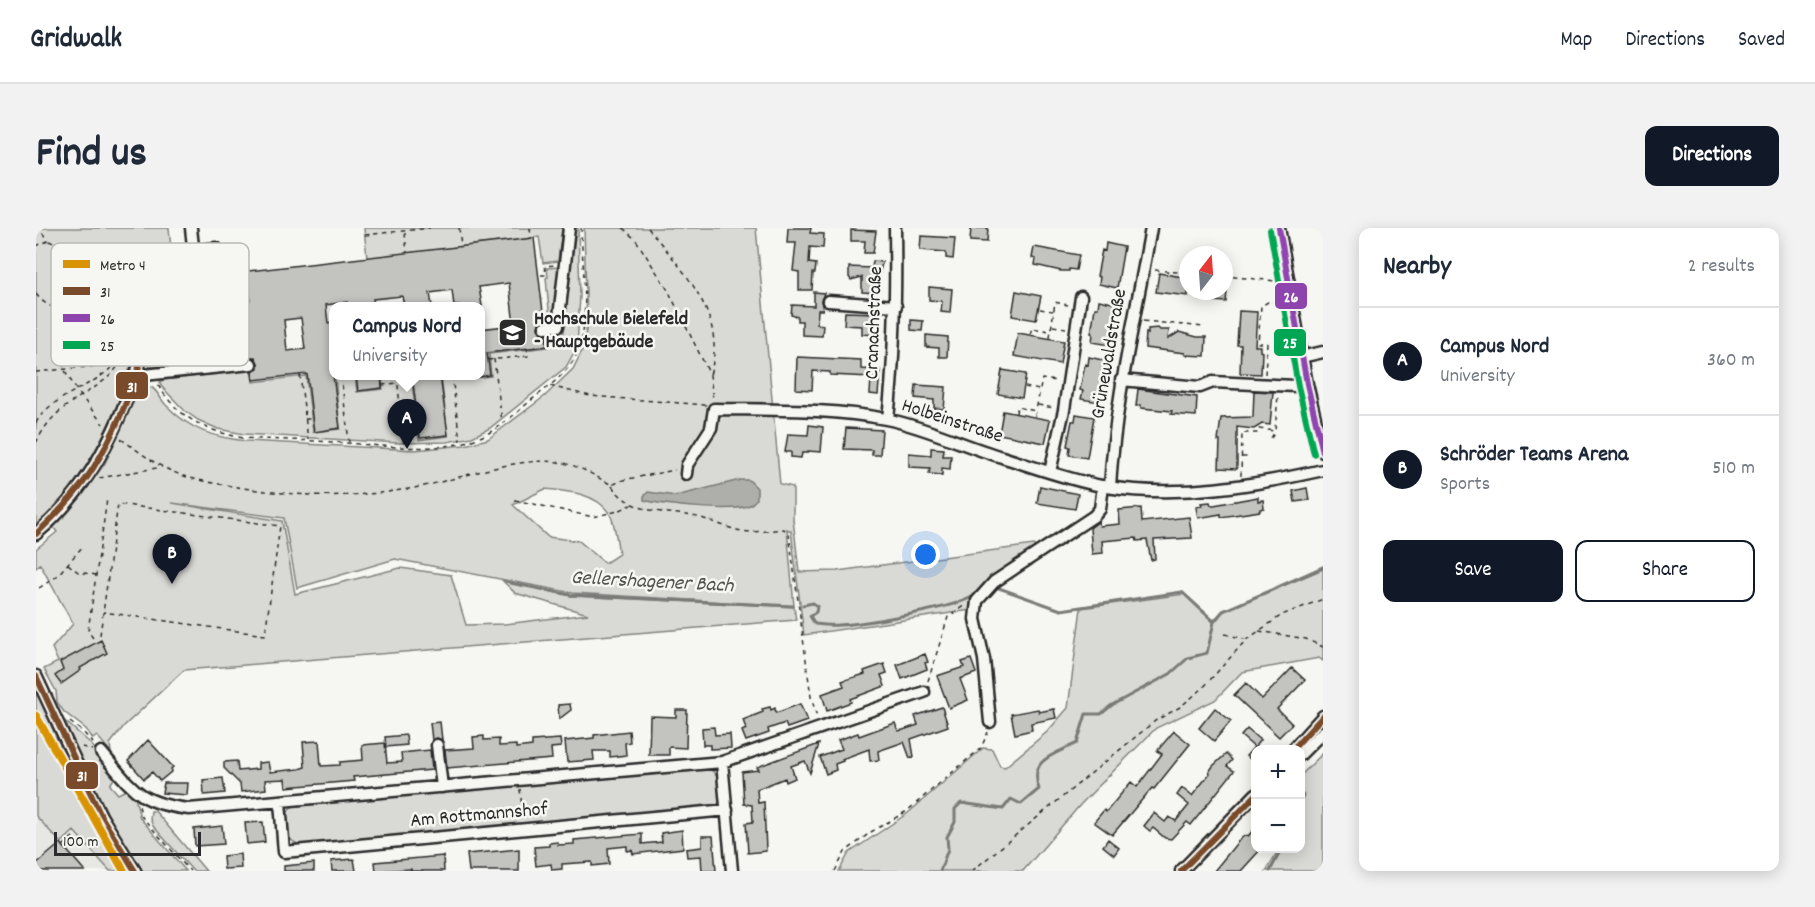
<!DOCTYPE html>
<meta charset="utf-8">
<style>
body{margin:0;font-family:Dekko,sans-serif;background:#f2f2f3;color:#1f2937}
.controls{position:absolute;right:18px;bottom:18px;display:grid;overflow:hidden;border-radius:12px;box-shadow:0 3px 15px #0003}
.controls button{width:54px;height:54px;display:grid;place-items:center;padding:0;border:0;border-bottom:2px solid #e0e1e3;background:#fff;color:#1f2937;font:30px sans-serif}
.compass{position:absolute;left:1143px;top:18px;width:54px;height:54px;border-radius:50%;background:#fff;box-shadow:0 3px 15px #0003;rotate:17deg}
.scale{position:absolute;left:18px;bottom:15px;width:147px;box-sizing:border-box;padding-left:6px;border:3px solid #2b2b2b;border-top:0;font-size:16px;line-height:21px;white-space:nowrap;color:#2b2b2b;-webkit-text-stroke:4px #f6f6f2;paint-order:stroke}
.you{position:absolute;left:890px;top:327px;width:21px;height:21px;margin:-15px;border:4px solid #fff;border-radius:50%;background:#1a73e8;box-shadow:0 0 0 9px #1a73e833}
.badge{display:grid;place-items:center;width:39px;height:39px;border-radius:50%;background:#111827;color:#fff;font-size:20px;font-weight:700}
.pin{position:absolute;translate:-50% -50px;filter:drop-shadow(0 2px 3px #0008)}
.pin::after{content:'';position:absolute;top:32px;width:21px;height:18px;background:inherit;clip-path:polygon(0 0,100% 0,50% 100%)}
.popup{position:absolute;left:293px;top:74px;width:156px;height:78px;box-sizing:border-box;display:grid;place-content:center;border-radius:12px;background:#fff;filter:drop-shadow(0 2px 4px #0005);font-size:20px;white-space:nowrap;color:#747a83}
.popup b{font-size:22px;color:#1f2937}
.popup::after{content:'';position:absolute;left:50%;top:100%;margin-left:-12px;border:12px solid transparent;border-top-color:#fff}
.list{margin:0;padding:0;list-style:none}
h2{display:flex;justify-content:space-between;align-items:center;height:78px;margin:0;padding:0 24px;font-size:26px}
h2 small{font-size:20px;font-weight:400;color:#747a83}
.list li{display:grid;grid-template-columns:39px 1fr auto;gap:18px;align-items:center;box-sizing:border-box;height:108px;padding:0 24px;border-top:2px solid #e0e1e3}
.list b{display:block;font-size:22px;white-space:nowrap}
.list p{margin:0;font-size:20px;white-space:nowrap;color:#747a83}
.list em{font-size:20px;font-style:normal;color:#747a83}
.actions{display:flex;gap:12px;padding:18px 24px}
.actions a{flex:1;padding:14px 0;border:2px solid #111827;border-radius:12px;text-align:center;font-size:21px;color:#111827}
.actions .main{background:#111827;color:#fff}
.map{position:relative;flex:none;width:1287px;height:643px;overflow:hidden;border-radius:12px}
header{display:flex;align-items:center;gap:36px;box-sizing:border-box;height:84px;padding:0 30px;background:#fff;border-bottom:2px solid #e0e1e3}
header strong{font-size:28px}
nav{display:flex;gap:33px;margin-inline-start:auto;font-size:21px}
.intro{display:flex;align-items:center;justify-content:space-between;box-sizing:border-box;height:144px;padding:0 36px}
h1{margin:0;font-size:42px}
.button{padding:15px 27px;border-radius:12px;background:#111827;color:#fff;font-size:21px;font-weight:700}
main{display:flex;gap:36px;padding:0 36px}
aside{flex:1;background:#fff;border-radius:12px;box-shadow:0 3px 15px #0003}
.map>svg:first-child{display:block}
.built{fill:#e7e7e3}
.green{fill:#d9d9d5;stroke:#828280;stroke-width:1.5;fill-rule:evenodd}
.water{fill:#aeaeab;stroke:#7a7a78;stroke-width:1.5}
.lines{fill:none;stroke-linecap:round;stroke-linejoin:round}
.stream{stroke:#7a7a78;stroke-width:3}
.building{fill:#c3c3c0;stroke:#2b2b2b;stroke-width:1.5;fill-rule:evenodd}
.minor-casing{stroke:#2b2b2b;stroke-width:15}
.path{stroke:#2b2b2b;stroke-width:1.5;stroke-dasharray:4.5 4.5;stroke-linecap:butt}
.minor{stroke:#f6f6f2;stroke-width:10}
.bus-1-casing{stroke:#f6f6f2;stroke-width:10}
.bus-2-casing{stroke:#f6f6f2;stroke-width:10}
.bus-3-casing{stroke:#f6f6f2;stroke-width:10}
.bus-1{stroke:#7a4b2a;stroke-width:6}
.bus-2{stroke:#8e44ad;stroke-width:6}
.bus-3{stroke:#00a651;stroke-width:6}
.metro-1-casing{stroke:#f6f6f2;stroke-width:12}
.metro-1{stroke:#d89406;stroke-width:8}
.labels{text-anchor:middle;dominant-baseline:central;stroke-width:5;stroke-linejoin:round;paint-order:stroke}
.poi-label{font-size:20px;font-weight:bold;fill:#2b2b2b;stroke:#f6f6f2;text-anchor:start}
.street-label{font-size:20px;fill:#2b2b2b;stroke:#f6f6f2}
.water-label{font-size:21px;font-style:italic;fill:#525251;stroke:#f6f6f2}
.key{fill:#f6f6f2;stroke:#b9b9b6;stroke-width:1.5}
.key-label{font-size:16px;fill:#2b2b2b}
.line-badge{stroke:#f6f6f2;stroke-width:2}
.badge-label{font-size:16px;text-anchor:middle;font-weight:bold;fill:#fff}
</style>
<header>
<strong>Gridwalk</strong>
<nav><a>Map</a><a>Directions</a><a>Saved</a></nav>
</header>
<div class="intro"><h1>Find us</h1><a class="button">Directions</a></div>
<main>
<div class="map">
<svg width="1287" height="643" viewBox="0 0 1287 643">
<rect width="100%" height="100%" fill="#f6f6f2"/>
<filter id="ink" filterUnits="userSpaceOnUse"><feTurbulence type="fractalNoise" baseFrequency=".0167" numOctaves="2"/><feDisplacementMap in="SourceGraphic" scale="12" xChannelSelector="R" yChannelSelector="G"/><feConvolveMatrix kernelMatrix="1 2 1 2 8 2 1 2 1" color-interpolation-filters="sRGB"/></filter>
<g filter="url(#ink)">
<path class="built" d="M0,506L77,643H0Z"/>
<path class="green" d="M0,0H133L135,20C123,55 111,90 99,125C76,195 59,249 0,299Z
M328,0H526L522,33L507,35L503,9L331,30Z
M537,0H542L544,67L541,119L530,139L454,200L436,209L411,214L363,215L208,206L182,201L162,192L149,183L125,158L124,154L127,152L215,142L217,154L270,148L277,204L304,201L299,148H319L321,164L347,161L346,148H375L383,212L412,208L405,148H426L427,151L455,148L453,126L512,119L511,105L528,104Z
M548,0H720L744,256L757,259V291L763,344L801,343L998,317L1001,328C987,338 971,348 959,359C950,368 946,376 935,382L768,407L755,303L751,301L758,378L537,365L359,331L261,360L248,290L136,275L246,293L259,366L364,340L415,347L430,397L469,396L552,386L479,365L467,353L535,368L758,379L760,392L148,442L88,498L74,516L75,524L61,508L57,511L50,501L28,484L21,474L20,463L8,441L22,434L16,420L37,396L4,336L0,340V321L21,304L17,299L45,269L69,235L99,171L115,159C122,163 124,171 130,177C154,202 176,209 210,213L379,222L429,217L452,211L509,168L537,141L546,123L551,98ZM509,261C531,263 560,265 573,285C579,292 581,316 583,326L569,335L543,313L512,309L477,277Z
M524,39L519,92H514L510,50L512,49L511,40Z
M138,47L148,136L115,139L109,135V129Z
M1287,338V433L1283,430L1206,444L1179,472L1120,500L1045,576L987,643H803L813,625L872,585L947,520L956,521L964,538L969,539L1011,504L1032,480L1045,380L1149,366L1178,392L1186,383Z
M0,460C25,524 53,586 92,643H74L38,603L25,615L0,588Z
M23,488L53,514L77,542L80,547L74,557L82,566L92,561L99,569L104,590L150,643H107L87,614L60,564Z
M1287,523V643H1230L1243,621L1264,620L1265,547L1284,528Z
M672,540C686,547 694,576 673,581L264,617C260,615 254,613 252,608C249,601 249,585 255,580C259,576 264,576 269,575Z
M115,583H119L170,643H157L117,598L114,591Z"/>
<path class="water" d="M704,252H713L721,260V271C718,273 716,276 714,277C698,285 627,277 608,272V268L612,264L640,268Z"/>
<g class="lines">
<path class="stream" d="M474,355L535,367L757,378
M960,359L1025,382L1146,364L1178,394L1187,383L1287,340
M767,377L777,375L781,378L780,384L774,388L779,396C787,397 795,398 803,397C825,396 928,379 940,366
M1264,573L1267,567
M904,643L912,621L911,609L919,594V581L925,575L967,581L975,571L985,576L1003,561C992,531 1018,527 1041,515L1050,486H1065L1076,477L1134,446L1152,430L1171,425L1178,394
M1234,643L1246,620"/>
</g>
<path class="building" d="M752,0H775L774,5L788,6L787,20L774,19L773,35L780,36L779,45H777L776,62H763V44L757,43L760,15H751Z
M935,0H952L951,14L934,13Z
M815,2L840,3L837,25H828L829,13H815Z
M885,8L919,10L917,31L910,30V24L884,22Z
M498,10L508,92L503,95L502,100L505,105L510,106L511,118L451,125L454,147L444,149V101L478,97L473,55L443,59L446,78H418L416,62L394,65L396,78H368L366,68L337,71L338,78H312L311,74L290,77L292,95L297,94V147L304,200L278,204L271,146L217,152L216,143L222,140V135L219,129H214L207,75L214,72V67L211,61H206L204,44ZM265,90L269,121L251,123L248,92Z
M1070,15L1088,19L1081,60L1063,56L1064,49L1061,48L1066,22L1069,23Z
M998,19L1043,27L1040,42L1033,41V43H1025L999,37L1000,31L996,30Z
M837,33L846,34L843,50L840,49V65L826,64V49L815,52L813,49V39L836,40Z
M1123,45L1152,50V68L1120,64Z
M893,59L916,61L914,85L905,84L906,73L893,72Z
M980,63L1005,68L1000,92L976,88Z
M1164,63H1191L1190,74L1163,72Z
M778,64L788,65L785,73L787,82H782L781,96L787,97L786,108L766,107V93H762V89L755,87L756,77L778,78Z
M1063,72L1081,76L1074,117L1056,114L1057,106L1055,105L1059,80H1062Z
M1203,83L1221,84L1219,118H1224V123L1226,124L1225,146L1204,145L1205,117H1201Z
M809,84L839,85L838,107L826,106V98L808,97Z
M875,92L887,93L886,103L875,102Z
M1122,100L1124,102H1133L1132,111L1143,104L1161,109H1170L1169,128L1149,127V125L1109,120L1110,105L1112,106V101Z
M982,105L1028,113L1024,136L978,128Z
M890,107L912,109L911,129H903V120L890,119Z
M761,129L825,132V141L844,142L842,167L834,166L835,149L794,147V144L777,143L776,162L760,161Z
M1053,129L1071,133L1063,174L1045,171L1047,163L1044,162L1049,136L1052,137Z
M966,142L990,146L986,170L962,166Z
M320,147H345L346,160L322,163Z
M376,147H404L412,207L384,210Z
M880,157L910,159L908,181L898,180V172L879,170Z
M1102,161L1161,169L1160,188L1135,186L1136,183L1105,180V177L1100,178Z
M1218,163L1237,164L1234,197L1226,196L1218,201L1201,199V241L1183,240L1184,213H1182L1185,190L1217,189Z
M967,183L1014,192L1009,215L963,206Z
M1040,186L1058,189L1051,230L1033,227L1034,219L1031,218L1036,193H1039Z
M773,197L787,199L785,224L772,223V225H766L765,230L755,229V224H749L752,206L772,207Z
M810,200L846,202L844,227H836V222L808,221Z
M895,220L908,221L907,228H915L914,241L906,240V247L893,246L894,240L873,239V225L895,227Z
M1004,258L1042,266L1039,281L1001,275Z
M1271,260L1273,272L1259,274L1257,263Z
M1222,269V273L1227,272L1228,280L1224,281V283L1185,289V286L1162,290L1160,279L1166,278L1165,275L1174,274L1175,277H1178Z
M1105,280L1106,294L1153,289L1156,310L1118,312L1119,331L1115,332L1111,312L1101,313L1100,310L1066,313L1067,325L1056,326L1054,300L1062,294L1064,298L1084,296L1083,282Z
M65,412L71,425L44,440L45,442L25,456L19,448L27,442L24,434Z
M889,426L892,434L889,435L891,441L866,451L861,437Z
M935,431L940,445L924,451L932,472L913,480L901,448L928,439L926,434Z
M848,436L851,445L845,447L849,458L814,471L815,474L791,483L786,466L808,458L806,453L829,446L828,443Z
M1256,440L1269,452L1241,481L1256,496L1243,509L1198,467L1210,455L1226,471Z
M534,476L535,482L523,491L522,477Z
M764,476L771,493L751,500L749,495L732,501L733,505L710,513L706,503L710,501L707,492L727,484L726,481L734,479L735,482L739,480L740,485Z
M906,479L912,498L875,511L878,529L874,530L868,514L842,523L843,532L834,533L833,521L806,531L807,533L799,536L800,542L790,546L784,529L806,521L802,512L822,505L823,508L859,495L862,503L867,502L882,497L879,488Z
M1179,480L1195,493L1178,513L1163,500Z
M1002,481L1003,484L1018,481L1020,490L995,495L996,502L979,506L975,486Z
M640,482H651L650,520L633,519V527H613L614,488L640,489Z
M404,494L406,512L401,510L396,512L394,495Z
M678,499L679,507L694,506L695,520L674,521V517H667L666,500Z
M1211,501L1224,512L1220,517V535L1210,528L1218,519L1205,508Z
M593,503L594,514L589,515L590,527L574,529V523H557L558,532L531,534L529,513L558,510V507Z
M1138,503L1154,516L1118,561L1116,560L1076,607L1058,594L1068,582L1070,584L1095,554L1101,559L1126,526L1121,523Z
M370,507L371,517L350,519L349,509Z
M448,508V512L463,511V518L480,517V520L496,518V513L524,511L525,519L515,520L516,531L411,540L409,522L438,520L437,509Z
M112,512L137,539L135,541L136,543L124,553L116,544L108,551L92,533Z
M283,513L285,538L304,537V534L327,532L326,517L349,515L351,535L366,534L365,525L394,522L396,542L317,549L318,553L250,559L249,551L229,552L230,561L205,564L204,556L188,540V534L201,533L202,543L222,541V535L232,534L234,544L263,541L269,539L267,514Z
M783,516L774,545L769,533L755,538L759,550L750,554L749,550L721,561L722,575L728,574L730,623L712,625L710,595L717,594L716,577L708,576L706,544L723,542L721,539Z
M1190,526L1196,532L1191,538L1198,543L1155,597L1151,594L1135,611L1129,610L1117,600L1114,603L1108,598L1118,585L1129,594L1133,589L1140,593L1153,577L1141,567L1146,560L1156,568L1174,545L1173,544L1177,538Z
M187,550L189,565L168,567L167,552Z
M128,555H152L151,567L126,565Z
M227,594L229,614L211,616L209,595Z
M186,598L188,616L159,618L158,601Z
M1220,599V621H1225L1205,643H1178L1204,611L1210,607L1212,608Z
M646,602L647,620L597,626L596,622L591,623V618L572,620L573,636L556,638V634L526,636V641L516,642L515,636L500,638L498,619L513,618V615L522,614V617L538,616V612L606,606V616L626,614L625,605Z
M666,608H677L680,643H666L665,628L651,629L650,621L666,619Z
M1072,611L1083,620L1078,627L1067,618Z
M25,615L27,618L49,643H0V636Z
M483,621V643H433L431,626Z
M204,626L205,640L188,641L187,628Z
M407,628L408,643H375V641L340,643L339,634Z
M318,631L320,643H296L295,633Z
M278,635V643H248V638Z"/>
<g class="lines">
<defs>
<path id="minor" d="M155,0L163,73
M1243,0L1271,156L1287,224
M792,73L860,78
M141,75L207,68
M509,99L522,98L533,0
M1265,129L1287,124
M98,148L215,136
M1085,152L1164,159L1177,154L1260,158L1271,156
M852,191C859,127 860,64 859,0
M1014,244L1028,182L1045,69
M650,246L651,237L675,200L678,181C735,182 794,180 850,191C890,199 928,218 966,229C1001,240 1036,253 1071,259C1144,270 1216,258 1287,242
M1074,259C1079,171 1100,86 1115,0
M0,306C83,237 104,130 136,32L148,24L180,20
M0,448L65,588L99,643
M954,494L948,431L939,391L941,373L958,354L1058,288L1064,281L1067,258
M401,517L406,559
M1256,522L1287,488
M65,524C97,561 102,575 153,581L686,534L888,464
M1264,527L1287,504
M686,534L696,643
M244,574L248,624L691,582
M1145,643L1220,566"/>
</defs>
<use href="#minor" class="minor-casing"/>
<path class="path" d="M423,0L425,18
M494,0L495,10
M587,0L600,12L632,62L674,147L677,171
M612,0C647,43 692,87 674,147
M369,5L371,25
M329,7L394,0
M13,13L26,19
M0,18L12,13L3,0
M1119,42L1152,45
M505,47H510L509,38L519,37
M1188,48L1241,53
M0,66C11,80 25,84 43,82
M18,81L28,141L41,163L67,196
M1004,81L1017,83
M1107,93L1169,99
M1017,98L1030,100
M994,106L996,100L1014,103
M1014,109L1019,74L1032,77
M458,131L466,194
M452,132L492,128L491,120
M0,144L81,136
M1229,146L1231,115H1222L1225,78L1232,74L1245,75
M264,147L272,212
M305,148L313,214
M361,148L368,218
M416,148L424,213
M122,157C143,191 169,202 207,210C237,212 268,212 298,214C343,217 402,227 444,209C464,201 482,183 499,169C519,154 539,139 545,114C553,80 546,36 545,0
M346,157L361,155
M514,158L554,168L670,177
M989,159L1003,162
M1002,177L1018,180
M980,185L981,179L999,183
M999,188L1006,151L1021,153
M269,191H277
M0,195C13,169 54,160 75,140C87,118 79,85 109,78
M368,198L382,196
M1235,210L1239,204
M85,211C100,221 114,233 131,241C152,252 178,255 201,259C265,269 315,271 378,260C424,252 490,223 535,237C549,241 562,250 576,257L587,252L639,242
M0,215C13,188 29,178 53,163C62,157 72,151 79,142C93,124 85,97 109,86
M1206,229H1213
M1205,248L1206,205H1222L1223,201L1239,203L1242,167
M63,250L126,239
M576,258C596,286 626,283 657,288C672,291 686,298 701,302C716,306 734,302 748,301L753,306L775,469L781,489
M479,272L557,289L582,283L595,277
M32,336L42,344L60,347
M3,360L21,348L48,317
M1223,403L1270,411L1287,419
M1189,406L1209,411
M64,407L82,276L244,298L229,407L67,384
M57,410L52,403L71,271
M892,453L912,389L929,377
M34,494L47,504L59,517
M46,519L56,522
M484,561L487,589
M103,578L106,589L154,643
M27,618L38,608
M799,643L809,624L835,604L871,583L945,520L952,504
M936,643L1119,493L1144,479L1166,461L1210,412L1246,387L1287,371"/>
<use href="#minor" class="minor"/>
<defs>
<path id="bus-1" d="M0,306C19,288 37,270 52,248C95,184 113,105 136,32L148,24L180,20
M0,448L65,588L99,643
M1256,522L1287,488
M1145,643L1220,567"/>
<path id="bus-2" d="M1243,0L1271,156L1287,224"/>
<path id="bus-3" d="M1234,2L1262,158L1278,226"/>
</defs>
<use href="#bus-1" class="bus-1-casing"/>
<use href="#bus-2" class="bus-2-casing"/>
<use href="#bus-3" class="bus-3-casing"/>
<use href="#bus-1" class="bus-1"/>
<use href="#bus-2" class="bus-2"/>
<use href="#bus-3" class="bus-3"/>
<defs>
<path id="metro-1" d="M0,488L88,643"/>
</defs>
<use href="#metro-1" class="metro-1-casing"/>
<use href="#metro-1" class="metro-1"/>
</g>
</g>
<defs>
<symbol id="university-square" viewBox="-11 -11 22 22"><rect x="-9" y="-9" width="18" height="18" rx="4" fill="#2b2b2b" stroke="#f6f6f2"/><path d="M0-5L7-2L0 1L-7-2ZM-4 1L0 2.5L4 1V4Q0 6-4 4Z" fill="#fff"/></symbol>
</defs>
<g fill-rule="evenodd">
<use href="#university-square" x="460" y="88" width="33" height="33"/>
</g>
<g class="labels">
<g class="poi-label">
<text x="498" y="92">Hochschule Bielefeld<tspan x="498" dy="23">- Hauptgebäude</tspan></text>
</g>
<g class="street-label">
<text transform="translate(839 95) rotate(-88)">Cranachstraße</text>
<text transform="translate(1074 126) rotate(-80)">Grünewaldstraße</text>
<text transform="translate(916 194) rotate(18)">Holbeinstraße</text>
<text transform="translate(443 588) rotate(-5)">Am Rottmannshof</text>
</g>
<g class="water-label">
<text transform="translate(616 355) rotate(3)">Gellershagener Bach</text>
</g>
</g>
<rect x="15" y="15" width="198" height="123" rx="9" class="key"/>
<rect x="27" y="32" width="27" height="8" fill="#d89406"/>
<rect x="27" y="59" width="27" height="8" fill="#7a4b2a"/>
<rect x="27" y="86" width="27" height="8" fill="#8e44ad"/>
<rect x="27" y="113" width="27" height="8" fill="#00a651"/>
<g class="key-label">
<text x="64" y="42">Metro 4</text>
<text x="64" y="69">31</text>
<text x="64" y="96">26</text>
<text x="64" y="123">25</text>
</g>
<g class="line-badge">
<rect x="1238" y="54" width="34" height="28" rx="6" fill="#8e44ad"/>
<rect x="1237" y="100" width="34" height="29" rx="6" fill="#00a651"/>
<rect x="79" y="143" width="34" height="29" rx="6" fill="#7a4b2a"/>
<rect x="29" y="533" width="34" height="29" rx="6" fill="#7a4b2a"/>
</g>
<g class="badge-label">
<text x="1255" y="74">26</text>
<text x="1254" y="120">25</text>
<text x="96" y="164">31</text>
<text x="46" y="553">31</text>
</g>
</svg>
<div class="controls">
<button>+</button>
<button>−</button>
</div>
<svg class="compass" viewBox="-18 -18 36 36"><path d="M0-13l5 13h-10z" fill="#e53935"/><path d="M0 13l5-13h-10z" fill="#747a83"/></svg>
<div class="scale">100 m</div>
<div class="you"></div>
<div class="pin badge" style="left:371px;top:221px">A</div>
<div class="popup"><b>Campus Nord</b>University</div>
<div class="pin badge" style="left:136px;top:356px">B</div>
</div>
<aside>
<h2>Nearby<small>2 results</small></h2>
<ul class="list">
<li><span class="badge">A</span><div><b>Campus Nord</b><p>University</p></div><em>360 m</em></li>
<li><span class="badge">B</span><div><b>Schröder Teams Arena</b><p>Sports</p></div><em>510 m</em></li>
</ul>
<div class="actions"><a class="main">Save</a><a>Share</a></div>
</aside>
</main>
